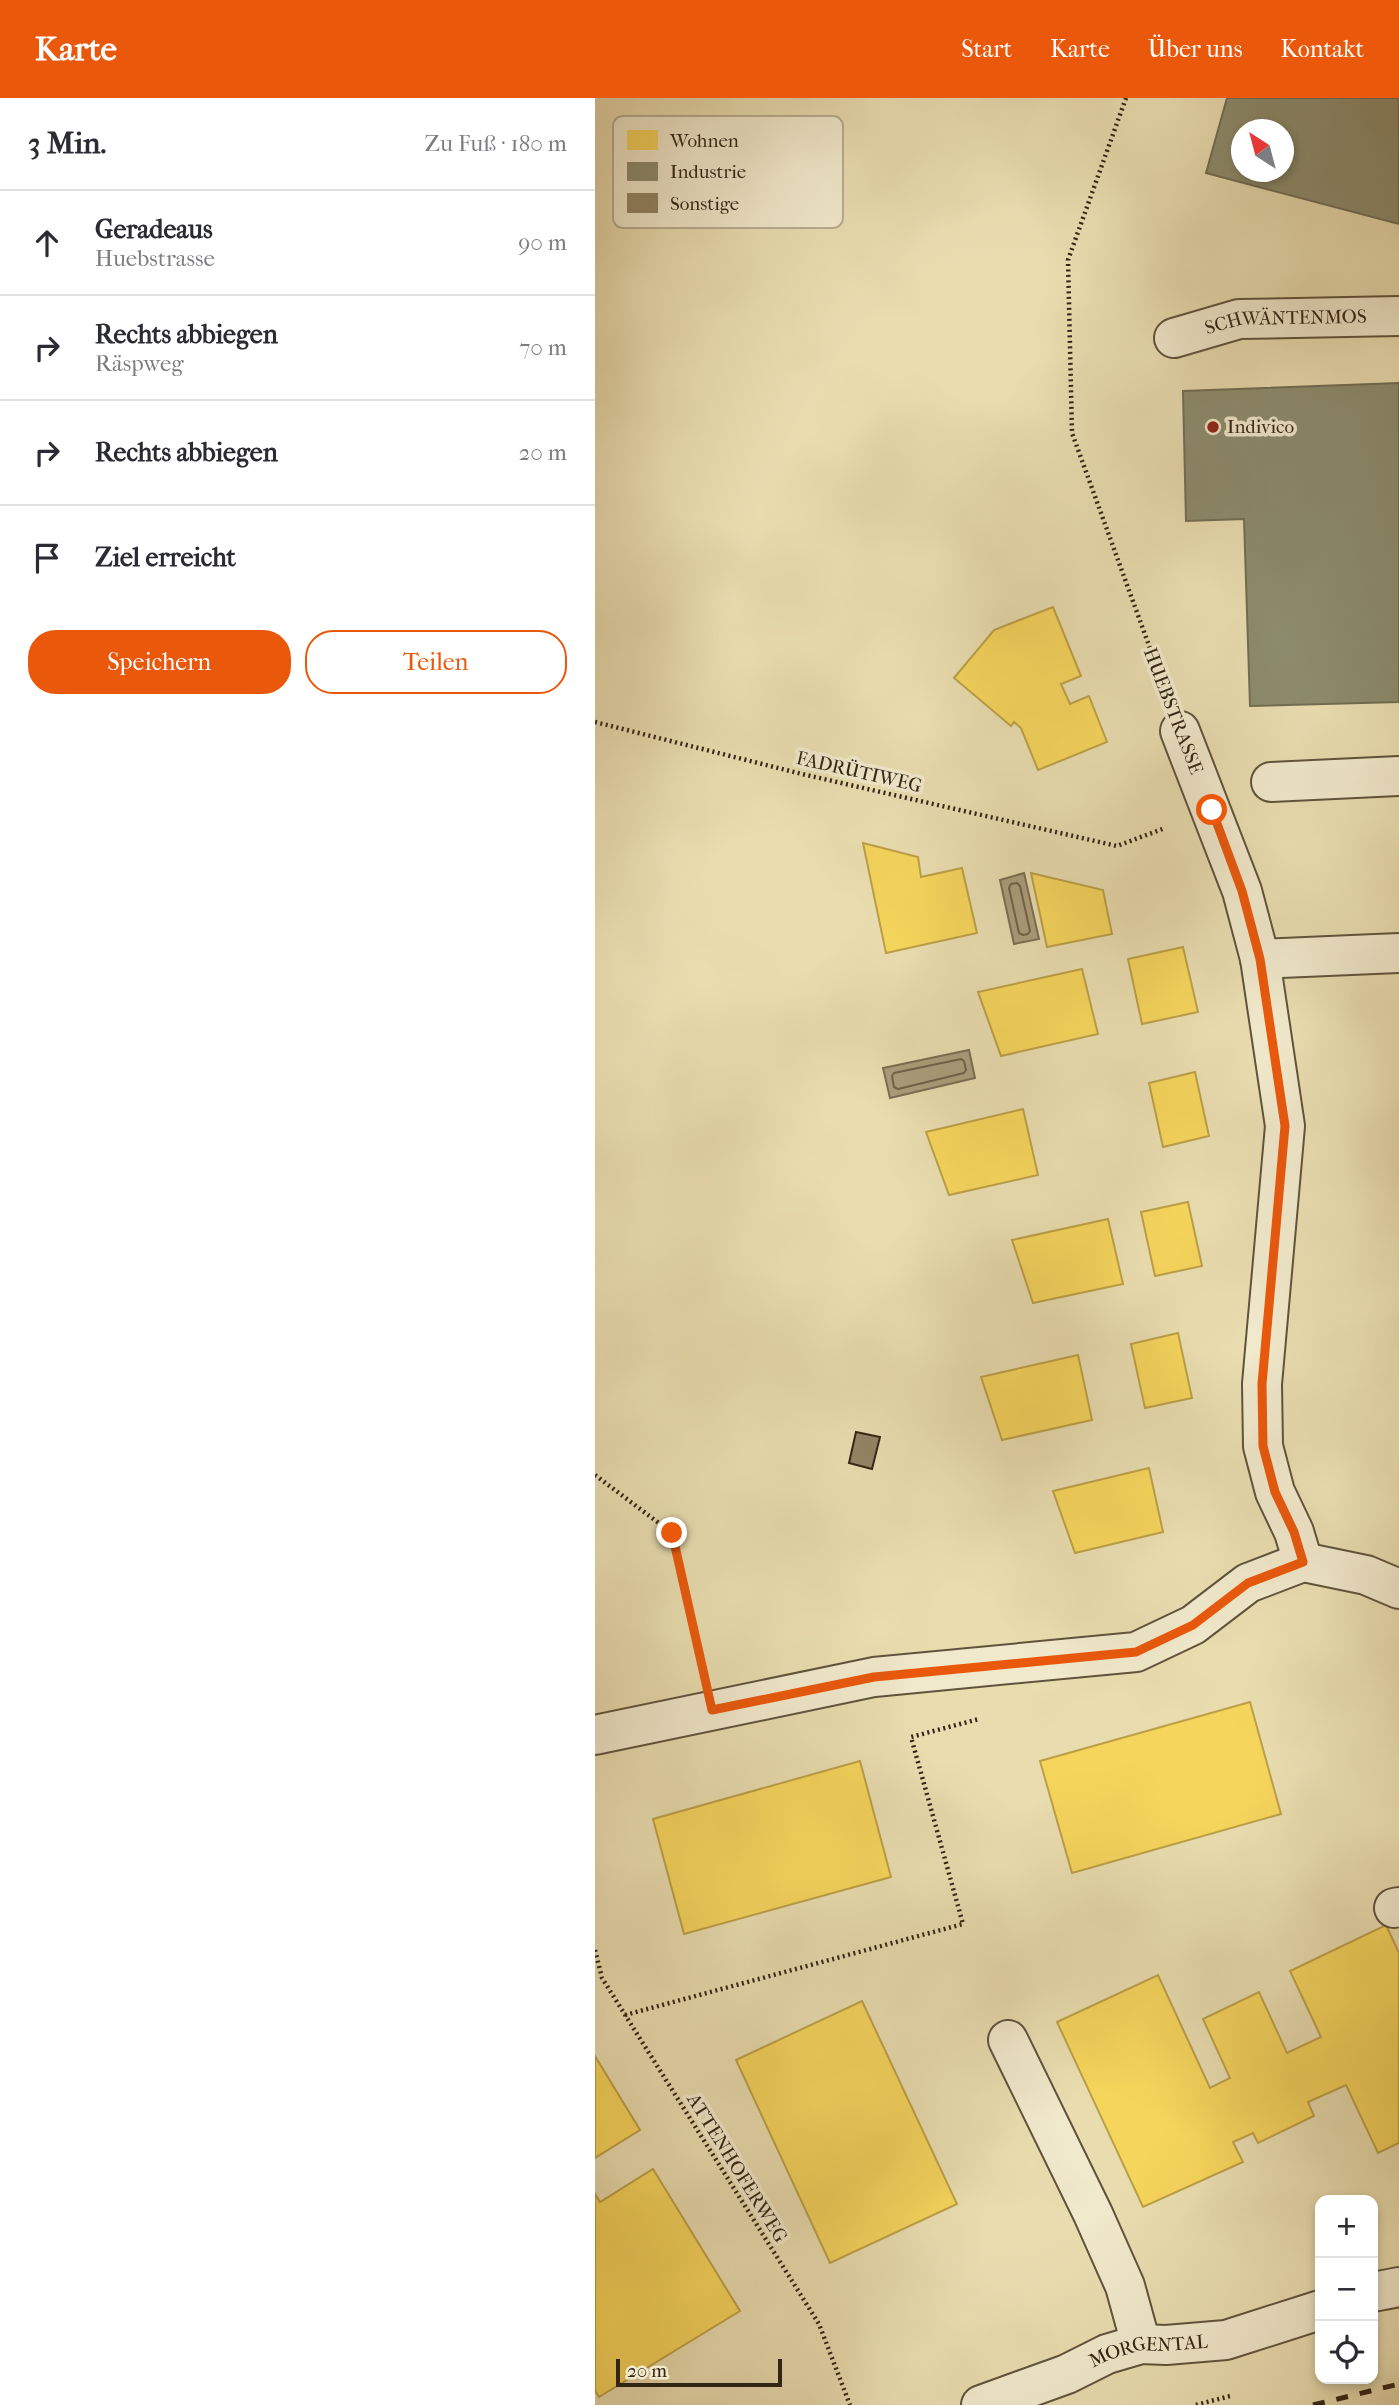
<!DOCTYPE html>
<html lang="de">
<meta charset="utf-8">
<style>
body{margin:0;font-family:"IM FELL French Canon",serif;background:#f2f2f3;color:#2b2b33}
.controls{position:absolute;right:21px;bottom:21px;display:grid;overflow:hidden;border-radius:14px;box-shadow:0 4px 10px #0003}
.controls button{width:63px;height:63px;display:grid;place-items:center;padding:0;border:0;border-bottom:2px solid #e1e1e2;background:#fff;color:#2b2b33;font:35px sans-serif}
.compass{position:absolute;left:636px;top:21px;width:63px;height:63px;border-radius:50%;background:#fff;box-shadow:0 4px 10px #0003;rotate:324deg}
.scale{position:absolute;left:21px;bottom:18px;width:166px;box-sizing:border-box;padding-left:7px;border:4px solid #332516;border-top:0;font-size:19px;line-height:24px;white-space:nowrap;color:#332516;-webkit-text-stroke:5px #f1e9cc;paint-order:stroke}
.stop{position:absolute;width:21px;height:21px;margin:-16px;border:5px solid #ea580c;border-radius:50%;background:#fff}
.stop.end{background:#ea580c;border-color:#fff;box-shadow:0 2px 7px #0008}
.list{margin:0;padding:0;list-style:none}
h2{display:flex;justify-content:space-between;align-items:center;height:91px;margin:0;padding:0 28px;font-size:30px}
h2 small{font-size:23px;font-weight:400;color:#7c7c81}
.list li{display:grid;grid-template-columns:46px 1fr auto;gap:21px;align-items:center;box-sizing:border-box;height:105px;padding:0 28px;border-top:2px solid #e1e1e2}
.list b{display:block;font-size:26px;white-space:nowrap}
.list p{margin:0;font-size:23px;white-space:nowrap;color:#7c7c81}
.list em{font-size:23px;font-style:normal;color:#7c7c81}
.actions{display:flex;gap:14px;padding:21px 28px}
.actions a{flex:1;padding:16px 0;border:2px solid #ea580c;border-radius:28px;text-align:center;font-size:24px;color:#ea580c}
.actions .main{background:#ea580c;color:#fff}
.icon{flex:none;width:38px;height:38px;fill:none;stroke:currentColor;stroke-width:2;stroke-linecap:round;stroke-linejoin:round}
.map{position:relative;flex:none;width:804px;height:2307px;overflow:hidden}
header{display:flex;align-items:center;gap:42px;box-sizing:border-box;height:98px;padding:0 35px;background:#ea580c;color:#fff}
header strong{font-size:33px}
nav{display:flex;gap:38px;margin-inline-start:auto;font-size:24px}
main{display:flex}
aside{flex:1;background:#fff}
.map>svg:first-child{display:block}
.water{fill:#ab9e7c;stroke:#7b6e53;stroke-width:2}
.homes{fill:#f6d55c;stroke:#bca047;stroke-width:2}
.industry{fill:#8c8c6e;stroke:#716d54;stroke-width:2;fill-rule:evenodd}
.lines{fill:none;stroke-linecap:round;stroke-linejoin:round}
.shore{stroke:#6f6249;stroke-width:2}
.building{fill:#928566;stroke:#332516;stroke-width:2}
.minor-casing{stroke:#60533c;stroke-width:42}
.path{stroke:#332516;stroke-width:4.5;stroke-dasharray:2 3.5;stroke-linecap:butt}
.minor{stroke:#f1e9cc;stroke-width:38}
.rail{stroke:#332516;stroke-width:5;stroke-dasharray:12 12;stroke-linecap:butt}
.route{stroke:#ea580c;stroke-width:9}
.poi-dot{fill:#8f2418;stroke:#f1e9cc;stroke-width:2.5}
.labels{text-anchor:middle;dominant-baseline:central;stroke-width:7;stroke-linejoin:round;paint-order:stroke}
.street-label{font-size:19px;fill:#332516;stroke:#f1e9cc}
.poi-label{font-size:19px;fill:#332516;stroke:#f1e9cc;text-anchor:start}
.key{fill:#f1e9cc;stroke:#b8ae95;stroke-width:2}
.key-label{font-size:19px;fill:#332516}
</style>
<header>
<strong>Karte</strong>
<nav><a>Start</a><a>Karte</a><a>Über uns</a><a>Kontakt</a></nav>
</header>
<main>
<aside>
<h2>3 Min.<small>Zu Fuß · 180 m</small></h2>
<ul class="list">
<li><svg class="icon" aria-label="ahead" viewBox="0 0 24 24"><path d="M12 20V5M6 11l6-6 6 6"/></svg><div><b>Geradeaus</b><p>Huebstrasse</p></div><em>90 m</em></li>
<li><svg class="icon" aria-label="right" viewBox="0 0 24 24"><path d="M7 20v-9h11M14 6l5 5-5 5"/></svg><div><b>Rechts abbiegen</b><p>Räspweg</p></div><em>70 m</em></li>
<li><svg class="icon" aria-label="right" viewBox="0 0 24 24"><path d="M7 20v-9h11M14 6l5 5-5 5"/></svg><div><b>Rechts abbiegen</b></div><em>20 m</em></li>
<li><svg class="icon" aria-label="arrive" viewBox="0 0 24 24"><path d="M6 21V4h12l-3 4 3 4H6"/></svg><div><b>Ziel erreicht</b></div></li>
</ul>
<div class="actions"><a class="main">Speichern</a><a>Teilen</a></div>
</aside>
<div class="map">
<svg width="804" height="2307" viewBox="0 0 804 2307">
<rect width="100%" height="100%" fill="#e9ddb0"/>
<filter id="stains"><feTurbulence type="fractalNoise" baseFrequency=".00286" numOctaves="4"/><feColorMatrix values="0 0 0 0 .2 0 0 0 0 .09 0 0 0 0 .02 0 0 0 .5 -.17"/></filter>
<radialGradient id="worn" r=".72"><stop offset=".6" stop-color="#630" stop-opacity="0"/><stop offset="1" stop-color="#630" stop-opacity=".3"/></radialGradient>
<path class="water" d="M429,775L444,841L419,846L405,782Z
M374,952L380,980L295,1000L288,970Z"/>
<path class="homes" d="M458,509L486,578L466,586L475,606L494,598L512,644L443,672L426,630L419,624L416,628L359,580L399,532Z
M268,745L323,759L326,779L367,770L382,835L291,855Z
M436,775L508,792L517,836L452,849Z
M588,849L603,914L547,926L533,861Z
M487,871L503,936L406,958L383,894Z
M600,974L614,1038L568,1049L554,985Z
M428,1011L443,1077L354,1097L331,1034Z
M593,1104L607,1168L560,1178L546,1114Z
M513,1121L528,1186L438,1205L417,1142Z
M583,1235L597,1300L550,1310L536,1246Z
M483,1257L497,1322L407,1342L386,1279Z
M554,1370L568,1434L480,1455L458,1393Z
M655,1604L686,1716L477,1775L445,1663Z
M265,1663L296,1779L89,1836L58,1721Z
M791,1827L804,1855V2045L783,2055L751,1987L713,2004L719,2018L663,2045L658,2035L638,2044L648,2064L548,2109L462,1924L563,1877L615,1990L635,1980L608,1921L664,1894L692,1955L726,1939L695,1873Z
M267,1903L362,2106L235,2165L141,1962Z
M0,1958L45,2032L0,2060Z
M58,2071L145,2213L4,2299L0,2293V2096L5,2104Z"/>
<path class="industry" d="M632,0H804V126L611,75ZM646,32H688V74H646Z
M804,285V604L655,608L649,421L591,423L588,293Z"/>
<g class="lines">
<path class="shore" d="M422,785L425,788L435,833L433,836L428,837L424,835L414,790L416,786Z
M366,961L369,963L371,972L369,975L303,991L299,989L297,978L299,975Z"/>
</g>
<path class="building" d="M261,1334L285,1339L277,1371L254,1365Z"/>
<g class="lines">
<defs>
<g id="minor">
<path id="s1" d="M579,240L644,221L804,218"/>
<path d="M585,633L647,793L665,861L690,1028L667,1286L668,1348L680,1394L699,1434L708,1464"/>
<path d="M676,684L804,678"/>
<path d="M665,861L804,855"/>
<path d="M708,1464L771,1477L804,1491"/>
<path d="M0,1637L279,1579L541,1554L598,1527L653,1485L708,1464"/>
<path d="M799,1810L804,1809"/>
<path d="M413,1942L498,2116L530,2188L546,2246"/>
<path d="M778,2194L804,2189"/>
<path id="s2" d="M386,2307L472,2276L512,2256L546,2246L571,2247L631,2242L725,2212"/>
</g>
</defs>
<use href="#minor" class="minor-casing"/>
<path class="path" d="M531,0L473,162L477,335L569,589
M0,624L207,676L522,748L570,730
M0,1377L77,1435L106,1566
M0,1852L7,1880L224,2226L255,2307
M30,1917L368,1826L316,1639L384,1621
M601,2307L635,2298"/>
<use href="#minor" class="minor"/>
<path class="rail" d="M718,2307L804,2286"/>
</g>
<g class="lines">
<path class="route" d="M77,1435L117,1612L279,1579L541,1554L598,1527L653,1485L708,1464L699,1434L680,1394L668,1348L667,1286L690,1028L665,861L647,793L617,712"/>
</g>
<circle class="poi-dot" cx="618" cy="329" r="7"/>
<g class="labels">
<g class="street-label">
<text stroke="none"><textPath href="#s1" startOffset="114">SCHWÄNTENMOS</textPath></text>
<text transform="translate(578 613) rotate(69)">HUEBSTRASSE</text>
<text transform="translate(264 674) rotate(13)">FADRÜTIWEG</text>
<text transform="translate(142 2070) rotate(58)">ATTENHOFERWEG</text>
<text stroke="none"><textPath href="#s2" startOffset="178">MORGENTAL</textPath></text>
</g>
<g class="poi-label">
<text x="632" y="329">Indivico</text>
</g>
</g>
<rect x="18" y="18" width="230" height="112" rx="10" class="key"/>
<rect x="32" y="32" width="31" height="20" fill="#f6d55c"/>
<rect x="32" y="64" width="31" height="19" fill="#8c8c6e"/>
<rect x="32" y="95" width="31" height="20" fill="#928566"/>
<g class="key-label">
<text x="75" y="49">Wohnen</text>
<text x="75" y="80">Industrie</text>
<text x="75" y="112">Sonstige</text>
</g>
<rect width="100%" height="100%" filter="url(#stains)"/>
<rect width="100%" height="100%" fill="url(#worn)"/>
</svg>
<div class="controls">
<button>+</button>
<button>−</button>
<button><svg class="icon" aria-label="locate" viewBox="0 0 24 24"><circle cx="12" cy="12" r="6"/><path d="M12 2v4M12 18v4M2 12h4M18 12h4"/></svg></button>
</div>
<svg class="compass" viewBox="-18 -18 36 36"><path d="M0-13l5 13h-10z" fill="#e53935"/><path d="M0 13l5-13h-10z" fill="#7c7c81"/></svg>
<div class="scale">20 m</div>
<div class="stop" style="left:617px;top:712px"></div>
<div class="stop end" style="left:77px;top:1435px"></div>
</div>
</main>
